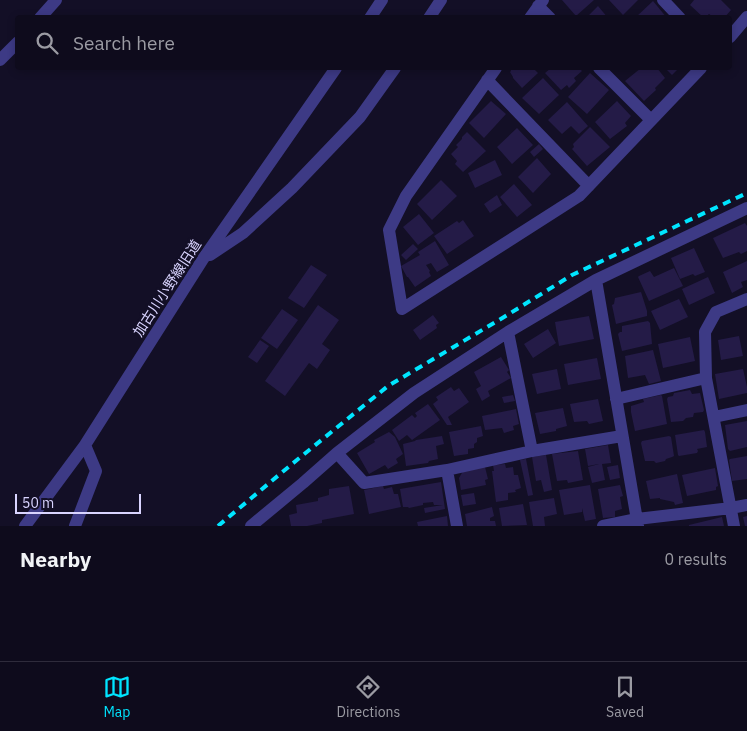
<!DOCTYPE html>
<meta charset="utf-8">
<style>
body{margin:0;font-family:"IBM Plex Sans","Noto Sans JP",sans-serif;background:#1c1929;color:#f1f3f6}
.scale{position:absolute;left:15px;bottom:12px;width:126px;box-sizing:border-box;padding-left:5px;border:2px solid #d9d4ff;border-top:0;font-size:14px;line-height:18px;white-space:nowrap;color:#d9d4ff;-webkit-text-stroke:4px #130f26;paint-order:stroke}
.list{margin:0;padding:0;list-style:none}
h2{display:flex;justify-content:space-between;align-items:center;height:65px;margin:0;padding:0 20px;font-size:21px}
h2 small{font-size:16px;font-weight:400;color:#9b9ba3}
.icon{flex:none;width:28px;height:28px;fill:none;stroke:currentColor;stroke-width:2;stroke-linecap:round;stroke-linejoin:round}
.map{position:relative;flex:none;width:747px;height:526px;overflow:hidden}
.search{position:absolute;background:#0e0b1c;box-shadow:0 2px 8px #0003;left:15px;right:15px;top:15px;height:55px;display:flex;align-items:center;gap:12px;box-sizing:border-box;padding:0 18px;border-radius:5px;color:#9b9ba3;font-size:19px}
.sheet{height:135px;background:#0e0b1c}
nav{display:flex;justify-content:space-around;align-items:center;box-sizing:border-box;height:70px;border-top:1px solid #2e2b3b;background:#0e0b1c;font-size:14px;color:#9b9ba3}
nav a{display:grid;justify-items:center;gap:2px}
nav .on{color:#00e5ff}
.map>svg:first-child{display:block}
.building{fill:#241b47}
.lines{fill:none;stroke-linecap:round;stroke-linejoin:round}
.minor{stroke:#3d3a85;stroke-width:12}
.rail{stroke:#00e5ff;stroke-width:4;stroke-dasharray:8 6;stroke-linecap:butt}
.labels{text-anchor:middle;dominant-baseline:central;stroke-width:5;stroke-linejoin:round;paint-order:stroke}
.street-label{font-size:14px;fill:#d9d4ff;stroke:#130f26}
</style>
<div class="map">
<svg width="747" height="526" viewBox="0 0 747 526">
<rect width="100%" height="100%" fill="#130f26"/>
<path class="building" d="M562,0H594L576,16Z
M609,0H638L623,15Z
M694,0H721L731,10L724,18H717L714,15L712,16L709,14L704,18L690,5Z
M653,1L667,18H635Z
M598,6L608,18H586Z
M510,68H533L538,73L522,88L513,78V77L510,72L511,71Z
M551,68H579L582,71L574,78L576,81L569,88L567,85L561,90L545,73Z
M641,68H657L665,78L655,88L656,90L644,101L625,81Z
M665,68H679L672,75Z
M590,73L609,90L587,114L568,97Z
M543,78L559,95L539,114L522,98Z
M491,101L506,114L484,138L469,123Z
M617,101L631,116L625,123L627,126L610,139L595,122Z
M567,102L588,126L579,134L571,126L562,134L548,120Z
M590,127L610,147L587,166L572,149L574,147L573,144Z
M517,128L533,145L512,164L497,147Z
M467,132L486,151L463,172L455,164L457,161L451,154L458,147L456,145L462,139V137Z
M539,144L543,149L534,157L530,152Z
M537,158L551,174L533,193L518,177Z
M495,160L502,175L475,188L468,173Z
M441,180L457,196L432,220L417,204Z
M514,184L532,205L517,217L500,197Z
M497,195L502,205L490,213L484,204Z
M419,214L434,233L418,245L403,227Z
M463,220L474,236L447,254L434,236L457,221L459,223Z
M745,223L747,226V251L741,254L739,252L723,258L713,238Z
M435,241L449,265L437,272L431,263L426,265L430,271L429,272L431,276L415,287L408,277H407L401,266L420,255L418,252Z
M413,244L418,249L406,260L401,255Z
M694,248L705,272L695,276L693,274L680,279L671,258Z
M747,261V280L741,282L743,287L732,293L723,272Z
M311,265L327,275L304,308L288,298Z
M674,268L683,286L649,301L638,277L639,276L650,271L654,277Z
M708,277L715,293L689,305L682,289Z
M641,292L647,311V316L616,324L612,305L614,304L615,298Z
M679,299L688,317L660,330L651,311Z
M318,305L339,320L322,344L330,350L317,369L309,363L285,396L265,381Z
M282,309L298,320L277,349L261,338Z
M433,315L439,323L436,325L437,328L420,340L413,330Z
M589,316L594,339L559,346L555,322Z
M648,321L650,323L652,344L622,351L618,334L620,332H622V326Z
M548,329L556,343L533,358L524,344Z
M739,336L743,356L721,360L718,340Z
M690,337L695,361L663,368L658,344Z
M260,340L269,346L257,363L248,357Z
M653,350L661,381L649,384L645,375L628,378L625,356Z
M501,357L509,370L507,372L511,378L488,391L490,396L482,401L476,389L481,386L474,372Z
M597,358L601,379L568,385L564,364Z
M557,369L561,389L537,394L532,374Z
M743,369L747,387V393L719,399L715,374Z
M451,387L454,391L459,388L469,402L448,417L452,425H447L433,404L438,400L436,397Z
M690,390L692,394L700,393L704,410L703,412L694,413L693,417L686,418L683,421L671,422L667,399L668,397L673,396L674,393Z
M513,395L515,401L504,403L502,397Z
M661,395L662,396L667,424L635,431L631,412V406L644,402L643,399Z
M598,399L603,421L589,424L587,421L574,422L570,404Z
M428,404L440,420L412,440L407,435L399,441L392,430L412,415L415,418L417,416L415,413Z
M563,408L567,426L556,429V431L540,434L535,413Z
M516,409L519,424L513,426L514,430L504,433L502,428L485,430L482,416Z
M747,421V447L730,451L728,449L725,425Z
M481,426L483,436L477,438V442L474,444V448L468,449V454L454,456L449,432Z
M704,430L705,432L707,447L697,449L698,451L697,453L679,456L678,455L675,435Z
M389,432L395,437L403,454L396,459L398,463L388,469L385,465L369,474L357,453L375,442L374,440Z
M442,436L444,444L436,446L438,459L429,461L428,463L406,466L403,444L415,441L416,440Z
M669,436L671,437L674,456L672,457L666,459L665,461L656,463L654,461H645L641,443L642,441Z
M608,445L611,463L602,464L605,480L592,483L588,467L599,464L588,466L585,449Z
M578,451L583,480L568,483L567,480L557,481L552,454Z
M546,455L552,490L544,492L541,480L536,481L532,457Z
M747,456V479L732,481L729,460L730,459Z
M526,459L533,495L528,496L520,460Z
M505,464L506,468L513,467L514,475H518L521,488L515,490L516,492L508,493V500L496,502L492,471H494L493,465Z
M618,465L620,478L610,480L607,467Z
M485,467L488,479L485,480L486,485L461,490L459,478L463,471Z
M715,468L718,486L716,487V490L687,496L682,475Z
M677,474L683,503L675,505L674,502L660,499V498L650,499L646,481Z
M441,482L445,509L425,513L424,508L443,505H434L433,502L423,503V505L409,508L408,507H403L400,489Z
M590,485L596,519L585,521L582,508V512L564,515L559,490Z
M620,485L623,496L620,497L622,509L615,511V517L603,518L598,489Z
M349,486L354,514L322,520V523L307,526H291L289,515L297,513L296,505L318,501V498L329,495V489Z
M383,486L384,489L392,487L394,494H398L401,507L369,514L364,490Z
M474,493L476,504L463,506L461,495Z
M554,498L557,514L544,517L545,526H533L529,502Z
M523,504L527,525L502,526L499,508Z
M492,507L494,516L490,518V521H495L496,526H467L465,514Z
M447,516L448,526H418L417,522Z
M747,516V526H745L743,517Z
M722,517L724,526H689V525Z"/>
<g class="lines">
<path class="minor" d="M663,0L680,18
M538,6L550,18
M40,18L56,0
M370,18L382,0
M429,18L441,0
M530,18L543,0
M730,37L747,17
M0,60L18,42
M496,68L406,196L389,230L402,309L579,196L701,68
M599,68L651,120
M487,80L589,186
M210,255L243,233L292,188L360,117L395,68
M596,280L638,526
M508,332L532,451
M616,399L706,378
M714,417L747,410
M337,453L364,483L447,470L532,451L622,436
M447,470L457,526
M25,526L85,445L203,259L336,68
M75,526L96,471L85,445
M251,526L303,483L337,453L414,393L508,332L596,280L747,208
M603,526L637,519L731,508L747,505
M734,526L706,378L705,332L716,312L747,299"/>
<path class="rail" d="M218,526L292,464L388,386L504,317L572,275L747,193"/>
</g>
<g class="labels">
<g class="street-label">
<text transform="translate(167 288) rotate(-57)">加古川小野線旧道</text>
</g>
</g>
</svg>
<div class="scale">50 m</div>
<div class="search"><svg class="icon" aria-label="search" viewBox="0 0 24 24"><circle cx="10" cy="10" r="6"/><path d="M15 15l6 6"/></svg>Search here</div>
</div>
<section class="sheet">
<h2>Nearby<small>0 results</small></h2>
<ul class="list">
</ul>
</section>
<nav>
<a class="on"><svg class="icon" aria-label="map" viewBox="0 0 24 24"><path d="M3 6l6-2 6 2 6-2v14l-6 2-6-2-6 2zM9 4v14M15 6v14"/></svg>Map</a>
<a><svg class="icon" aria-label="directions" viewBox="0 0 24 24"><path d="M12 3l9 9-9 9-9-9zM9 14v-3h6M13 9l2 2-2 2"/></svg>Directions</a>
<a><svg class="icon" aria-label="saved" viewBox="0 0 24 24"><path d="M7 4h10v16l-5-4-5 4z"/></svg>Saved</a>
</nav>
